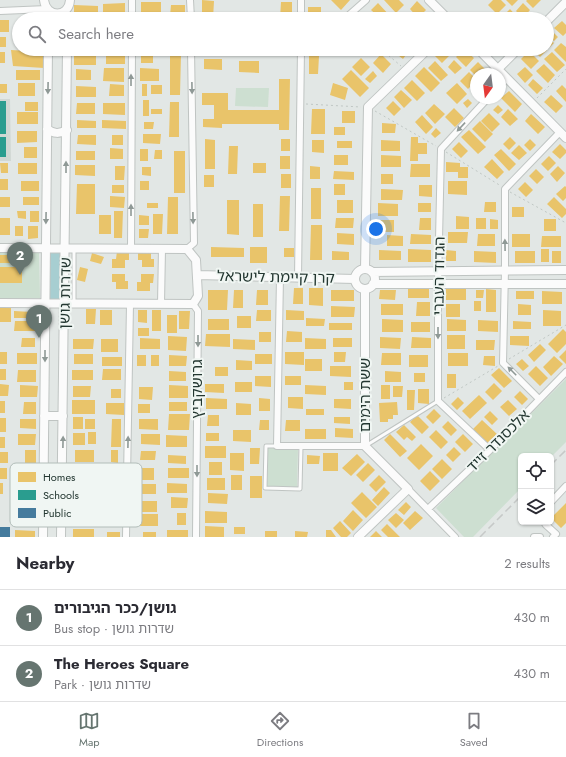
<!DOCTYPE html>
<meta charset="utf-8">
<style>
body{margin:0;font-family:Jost,"Noto Sans Hebrew",sans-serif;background:#f7f7f7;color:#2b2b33}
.controls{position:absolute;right:12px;bottom:12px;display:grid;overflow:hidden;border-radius:6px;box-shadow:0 1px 3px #0004}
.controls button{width:36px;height:36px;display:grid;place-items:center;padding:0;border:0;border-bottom:1px solid #e1e1e2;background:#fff;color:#2b2b33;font:20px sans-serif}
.compass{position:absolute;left:470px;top:68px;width:36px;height:36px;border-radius:50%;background:#fff;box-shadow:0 1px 3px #0004;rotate:194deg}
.you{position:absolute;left:376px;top:229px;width:14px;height:14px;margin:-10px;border:3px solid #fff;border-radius:50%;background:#1a73e8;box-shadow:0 0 0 6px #1a73e833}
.badge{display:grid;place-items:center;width:26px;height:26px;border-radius:50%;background:#667570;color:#fff;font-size:13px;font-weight:700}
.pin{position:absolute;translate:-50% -33px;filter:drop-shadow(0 1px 2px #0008)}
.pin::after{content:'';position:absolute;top:21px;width:14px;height:12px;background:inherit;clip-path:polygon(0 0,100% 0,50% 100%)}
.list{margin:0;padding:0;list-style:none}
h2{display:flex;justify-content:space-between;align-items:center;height:52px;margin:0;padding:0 16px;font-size:17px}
h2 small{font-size:13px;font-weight:400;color:#7c7c81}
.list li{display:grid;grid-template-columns:26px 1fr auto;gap:12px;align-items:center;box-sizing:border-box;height:56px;padding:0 16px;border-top:1px solid #e1e1e2}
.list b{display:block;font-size:15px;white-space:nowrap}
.list p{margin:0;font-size:13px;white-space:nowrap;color:#7c7c81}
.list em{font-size:13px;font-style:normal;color:#7c7c81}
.icon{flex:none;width:22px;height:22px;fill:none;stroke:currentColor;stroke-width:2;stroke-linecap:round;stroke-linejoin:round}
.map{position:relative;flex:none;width:566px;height:537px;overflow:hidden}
.search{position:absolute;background:#fff;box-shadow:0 1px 3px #0004;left:12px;right:12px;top:12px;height:44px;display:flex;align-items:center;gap:10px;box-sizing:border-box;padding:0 14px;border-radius:22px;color:#7c7c81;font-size:15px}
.sheet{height:164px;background:#fff}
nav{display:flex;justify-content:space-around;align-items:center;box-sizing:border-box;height:56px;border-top:1px solid #e1e1e2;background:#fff;font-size:11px;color:#7c7c81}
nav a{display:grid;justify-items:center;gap:2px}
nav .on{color:#667570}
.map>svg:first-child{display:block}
.built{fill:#d1d8d4}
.green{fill:#cddfd1}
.water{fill:#a7ced1}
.homes{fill:#e9c46a}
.schools{fill:#2a9d8f}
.public{fill:#457b9d}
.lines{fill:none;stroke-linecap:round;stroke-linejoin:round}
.lane-casing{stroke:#bfc4c2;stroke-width:5}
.street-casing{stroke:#bfc4c2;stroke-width:8}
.secondary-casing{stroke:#bfc4c2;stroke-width:10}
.path{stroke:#c0c7c4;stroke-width:1;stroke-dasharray:2 3;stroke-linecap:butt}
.lane{stroke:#fbfbfb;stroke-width:3}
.street{stroke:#fbfbfb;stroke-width:6}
.secondary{stroke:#fbfbfb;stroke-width:8}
.rail{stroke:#c6c9c8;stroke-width:1.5;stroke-dasharray:8 4;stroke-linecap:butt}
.oneway{fill:#8f9996}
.labels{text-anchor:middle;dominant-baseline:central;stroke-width:4;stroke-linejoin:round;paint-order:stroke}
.street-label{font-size:15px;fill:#233731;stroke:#f0f6f3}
.key{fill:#f0f6f3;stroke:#b2bdb9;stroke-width:1}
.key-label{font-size:11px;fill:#233731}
</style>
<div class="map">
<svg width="566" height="537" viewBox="0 0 566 537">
<rect width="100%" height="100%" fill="#e2e7e5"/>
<path class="built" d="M0,99H10L11,161H0Z"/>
<path class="green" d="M236,88H269L268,107L235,106Z
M0,252H39L40,298H0Z
M566,379V442L551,457L521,456V488L473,537H464L436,508Z
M268,448L298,449L297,487L267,486Z"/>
<path class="water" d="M64,249L63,302L47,301V250Z"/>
<path class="homes" d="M202,0L214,1L213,19H202Z
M331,0H350L341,10Z
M384,0H399L404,5L396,13Z
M493,0H501L506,5L497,14L488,5Z
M506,0H518L512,6Z
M527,0H541L533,8L526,1Z
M417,1L426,10L418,18L410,9Z
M141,2H161V17H141Z
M281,2H292V19H280Z
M125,3V15L103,16V4Z
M378,3L391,17L389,19H381L371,10Z
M523,3L530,10L523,18L516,11Z
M74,5L98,6V17H74Z
M171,5H185V16H170Z
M308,7H321V19H308Z
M510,9L519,19H504L502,17Z
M367,12L374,19H360Z
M409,13L416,19H403Z
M229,14H241V19H229Z
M254,15H267V19H254Z
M0,20H9V32H0Z
M562,21L566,25V33L563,36L554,28Z
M552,31L558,37L554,41L548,35Z
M547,36L554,43L550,47L547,44Z
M0,37H6V47H0Z
M561,43L566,47V62L554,50Z
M390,49H404L408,52L403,59Z
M442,49L450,55L442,63L435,56Z
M464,49L474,58L466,67L456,57Z
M532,49H546L547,50L540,57Z
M11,50L44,52V68L13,66Z
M529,51L539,61L531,69L521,59Z
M0,52H5V63H0Z
M106,52H125V64H106Z
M552,52L565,65L557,72L544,59Z
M141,53H153V63H141Z
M74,54H96V65H74Z
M170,54H181L180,95H170Z
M381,54L391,64L383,73L373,63Z
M309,56H319L318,74H309Z
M361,58L370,67L361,76L352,67Z
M204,59H222V70L204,69Z
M454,60L462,68L455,74L448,67Z
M239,61H259V73L239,72Z
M435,61L448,75L441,81L428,68Z
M478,62L485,69L480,74H476V76L470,70Z
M544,64L555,75L548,83L536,71Z
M424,67L440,83L431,92L415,76Z
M525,67L533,75L525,83L517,74Z
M104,68H124V82L103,81Z
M140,68L159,69V81H140Z
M76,69L91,70V80H76Z
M16,70H40V80H16Z
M351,70L369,88L360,97L342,79Z
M373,71L377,76L370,83L365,79Z
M469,72L476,79V81L468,89L460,81Z
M279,79H290L289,130H279V124H222V128L203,127V119H214V105H202V93H228V110H279Z
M533,79L543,88L537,94L528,85Z
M412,80L425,93L417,101L404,88Z
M18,83H35V96H18Z
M333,83L348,88L345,100L330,95Z
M457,83L467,94L457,104L446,93Z
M0,84H7V93H0Z
M110,84L124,85V96H109Z
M142,84H147V96H142Z
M151,85H162V94H151Z
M562,85L566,89V102L556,91Z
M76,86L96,87V97H76Z
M401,90L412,100L404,108L394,97Z
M509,91L522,104L515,112L501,98Z
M551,95L563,106L556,113L544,102Z
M468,99L472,103L467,108L463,103Z
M143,100H149V116H143Z
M393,101L401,109L394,116L386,108Z
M25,102H38V111H25Z
M170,102H179V137H169Z
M77,103H95V114H76Z
M103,103H125V115L103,114Z
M434,104L445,114L435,124L425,113Z
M498,105L503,110L498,114L493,110Z
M454,108L464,118L455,127L445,117Z
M151,109H162V114H151Z
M312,109H325V134H311Z
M508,109L518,119L510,126L501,117Z
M342,111H355V123H342Z
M17,112H38V124H17Z
M489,113L500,124L492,132L481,121Z
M531,114L545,127L538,134L525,121Z
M422,115L433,127L426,134L415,122Z
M77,120L96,121V128H77Z
M102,120L126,121V129L102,128Z
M480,121L493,134L485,142L472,129Z
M144,122H154L153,129H144Z
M382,123L396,124L395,133H382Z
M334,127H345V135H334Z
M436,128L441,133L435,138L431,134Z
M469,130L486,147L478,154L461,137Z
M17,131H37V142L17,143Z
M143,134H161L160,144L143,143Z
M78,135H96V145L77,144Z
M112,135H123V145H112Z
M411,137H418V143H427V154H418V161H410Z
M510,137L516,143L509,150L503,144Z
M205,139L215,140V169H205Z
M281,139H290V151H281Z
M530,139L536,145L530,151L524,145Z
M312,140H324V153L312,152Z
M381,140L400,141V151H381Z
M337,141H352V148H337Z
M459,142L468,151L461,158L452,149Z
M560,144L566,150V153L560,159L552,152Z
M519,145L527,153L519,160L511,153Z
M229,146H238L237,174H228Z
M24,147H37V158H24Z
M110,148L123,149V159H110Z
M140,149H148V161H140Z
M501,149L516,164L509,171L494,155Z
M155,150H162V159H154Z
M76,151H95V160H76Z
M174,151H185V193H174Z
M334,155H348V165H334Z
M381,155L401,156V167H381Z
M280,156H290V169H280Z
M549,156L556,163L548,171L541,164Z
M492,159L504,172L497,179L484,167Z
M446,162L460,163V167H468V178H458V172H446Z
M0,163H8V173H1Z
M18,163H37V174H18Z
M253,163H266V173H253Z
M411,164H430V177H410Z
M75,165H95V176L75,175Z
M115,166H125L124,180H115Z
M310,166L320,167V179H310Z
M558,166L565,173L557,182L550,174Z
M142,167H151V176L142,175Z
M536,169L544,177L537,184L529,176Z
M334,171L354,172V180L333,179Z
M281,174H291V188H281Z
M381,174H393V184H381Z
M204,175H214V187H204Z
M0,179H8V190H0Z
M21,181H39V191H21Z
M140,181H149V190H140Z
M448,181H467V195L448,194Z
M525,182L533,190L526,197L518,189Z
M77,184H95V214H76Z
M334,184H345V195H334Z
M112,185H124V193H112Z
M419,185H432V197L419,196Z
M565,186L566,187V198L563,201L556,194Z
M311,188H321V219H311Z
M381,189L403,190L402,200H381Z
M110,196L125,197L124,208L110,207Z
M280,196H290L289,231H279Z
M0,197H10V207H0Z
M23,197H39V205H23Z
M168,197H178V234H167Z
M554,197L566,209V214L562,218L547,204Z
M227,200H239V235L227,234Z
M337,200H353V213H337Z
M485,202H496V212H484Z
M147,203H158V208H147Z
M378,203L398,204V216H378Z
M418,203H431V212H418Z
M253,204H263V237H253Z
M512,207H524V217H512Z
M17,211H26V219L18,218Z
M30,211H39V222H30Z
M114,211H123L122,238H114Z
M153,214H163L162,234H153Z
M99,215H111V234H99Z
M139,215L149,216V225H139Z
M456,216L469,217V229H456Z
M0,218H10V235H0Z
M336,218H354L353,228H335Z
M420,218H431V230H419Z
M476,218H486V229H476Z
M490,219L498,220V229H490Z
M544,219H556V231H544Z
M380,220H394V232H380Z
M311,225H322V260H310Z
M15,226H23V236H15Z
M28,226H38V238L28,239Z
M139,229H149L148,238H139Z
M448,232H468L467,243H448Z
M337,233L354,234V245L337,244Z
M411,234L431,235V244H410Z
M478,234H495V246H477Z
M512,234H530V247H512Z
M387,235L403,236V246H387Z
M542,236H561V247H541Z
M211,247L244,248V257H211Z
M250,247H267V263H250Z
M284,248H294V257H284Z
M408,249L431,250V262H408Z
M541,249H549V262H541Z
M379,250L401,251V260H379Z
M446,250L456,251V261H446Z
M117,251H129V260H125V268H112V259H116Z
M332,251L349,252V260H332Z
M474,251L496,252V263L474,262Z
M515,251H535V263H515Z
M552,251H561V263H552Z
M138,252H151V259H154V267H142V260H138Z
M92,253L104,257L101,264L90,261Z
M0,255H10V263H0Z
M0,267H22V283H0Z
M80,267L88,269L85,282L77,280Z
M112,274H125V281H128V289H116V282H112Z
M141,274H154L153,283H150V291H137V282H141Z
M294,288H303V304H293Z
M309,288H323V306L309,305Z
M408,288H429V298H408Z
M446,289H466V300H446Z
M486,289L496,290V312H486Z
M208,290H228L227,310H208Z
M234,290H243V308H233Z
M257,290H268V305H256Z
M331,290H354V301H331Z
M380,290H396L395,300L379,299Z
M476,290H484L483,298H476Z
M516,291H534V299H516Z
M542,291L562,292V304H542Z
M474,301H481V311H474Z
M417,302H430V316H416Z
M381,304H403V315H381Z
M446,304H460V317H446Z
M518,304L531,305V315H518Z
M331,306L355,307L354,317H331Z
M0,307L11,308V322H0Z
M86,309H96L95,324H86Z
M100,310H112V325H100Z
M138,310H147V323L138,322Z
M152,310H161V331H152Z
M257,310H271V321H256Z
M286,310L304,311V320H286Z
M543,310L561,311V326H543Z
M14,311L32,312L31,318H14Z
M179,311H190L189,329H179Z
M167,315H177V333H167Z
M237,316H251V328H237Z
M306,318L325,319L324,326H306Z
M208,319H229V330H208Z
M382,319L403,320V332H382Z
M447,319L466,320V331H447Z
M478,320L498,321V332L478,331Z
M15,321H37V331H14Z
M513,321L531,322V329H513Z
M411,322H430V332H411Z
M329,323H352V330H329Z
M138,328H149V336H138Z
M563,329L566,332V344L557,353L548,344Z
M287,331L302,332V342H286Z
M259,332H271V342H259Z
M206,334H230V347L205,346Z
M447,335H465V349H447Z
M168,336L187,337L186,351L168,350Z
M510,336H529V346L510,345Z
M380,337L401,338L400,349L380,348Z
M412,337L431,338V348H411Z
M22,338H35V347H21Z
M140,338L160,339V349H140Z
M305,338L326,339V349H305Z
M333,338H352V347H333Z
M73,339H94L93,349H73Z
M101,339H118V352H101Z
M233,339L255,340V350L233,349Z
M476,340H495L494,350H476Z
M540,344L546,350L534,362L528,355Z
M566,350V364L559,357Z
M0,352H7V364H0Z
M285,352H304V365L285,364Z
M334,352H346L345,362H334Z
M17,353H37V364H17Z
M382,353H401V365H381Z
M448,353H468V366H448Z
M74,354H93V364H74Z
M255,354H272V364H255Z
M137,355H146V366H137Z
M151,355H159V366H151Z
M169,355L187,356L186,366H169Z
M409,355H428V367H409Z
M484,356H495V366L483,365Z
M554,356L563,364L551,376L543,367Z
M102,357H122V366H102Z
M305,359H322V371H305Z
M522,359L529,366L523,371L516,364Z
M236,360L252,361V370H236Z
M330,366H351V377L330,376Z
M536,366L548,378L540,386L528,374Z
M215,367H228V376H215Z
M499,368L512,381L504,388L491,375Z
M0,369H6V380H0Z
M103,369H121V380H102Z
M18,370H36V382H17Z
M72,370H93V380H72Z
M169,371L186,372V381H169Z
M385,371L401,372V382H385Z
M414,373H425V382H414Z
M447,374H456V388H447Z
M255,376H271V387L255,386Z
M285,376H301V385H285Z
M235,382H252V392H235Z
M344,382H353V390H344Z
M494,383L502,391L493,400L485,392Z
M0,384L9,385L8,396H0Z
M205,384H224V393L205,392Z
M20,385L38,386L37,397H20Z
M169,385L188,386V398H169Z
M305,385L326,386V395L305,394Z
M381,385H390V399H381Z
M73,386H91L90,397H73Z
M393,386H403L402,397H393Z
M139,387H153L152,400L139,399Z
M111,389H121V398H111Z
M418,389H429V404L418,403Z
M407,390H415L414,410H407Z
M520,391L528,399L522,405L514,397Z
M479,395L487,403L470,419L462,411Z
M288,397H303V409L288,408Z
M458,397L464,403L457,410L451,404Z
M206,398L227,399V409H206Z
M259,398L270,399V411H259Z
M334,399H351V409L334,408Z
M72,400H95V414H72Z
M508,400L517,409L509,416L500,407Z
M0,401H5V413H0Z
M24,402H36V414H23Z
M169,402H187V411H169Z
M397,402L398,415H393V419H388V422H380L379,403Z
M106,403H124V415L106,414Z
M236,403L251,404V415H236Z
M138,404H150V413H138Z
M306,409H324V415H306Z
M434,409L441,416L433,424L426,417Z
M490,411L498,419L492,425L484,417Z
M169,414H190L189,430H168Z
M208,415H219V426H207Z
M417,415L429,427L422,434L410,422Z
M73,417H83V429H73Z
M334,417H350V424L334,423Z
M0,418H6V432H0Z
M20,419H36V429L20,428Z
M85,419H95V429H85Z
M112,419H121V447H111Z
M139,419H158V430L139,429Z
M260,420H269V430H259Z
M286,420H300V431H285Z
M482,420L497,434L487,443L473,429Z
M448,421L457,430L451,436L442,427Z
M404,425L416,437L412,441L407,437L404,440L396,432Z
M335,428L353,429V438L335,437Z
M305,429H326V439H305Z
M233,430H251V442L233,441Z
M436,430L448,442L441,449L429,437Z
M88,432H96V444H88Z
M73,433H85V445H73Z
M206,433H219V441H206Z
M18,434H36L35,445H18Z
M141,434H160V445L141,444Z
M390,434L407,451L400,457L384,440Z
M463,434L473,444L465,452L455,442Z
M166,435L187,436V447H166Z
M0,437H5V448H0Z
M421,444L433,456L419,470L407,458Z
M205,446H226V458H205Z
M454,447L461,454L453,462L446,455Z
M250,448H260L259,464H250Z
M25,450H36V463H25Z
M75,450H94V462H75Z
M111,450H118V463L111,462Z
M141,451H156L155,460H140Z
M0,452H8V463H0Z
M230,453H244V471L230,470Z
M323,453H338V471H323Z
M357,454L365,462L351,476L342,468Z
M168,455L186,456V464L168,463Z
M307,455L320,456L319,464H307Z
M442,459L452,469L442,479L432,469Z
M209,462H222V475H209Z
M368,463L375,470L363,482L356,475Z
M0,468H7V479H0Z
M141,468H154V480H141Z
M168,468H189V478H168Z
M430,471L440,481L430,491L420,481Z
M231,475H242V490H231Z
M379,475L386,482L376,492L369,485Z
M250,476H262V498H250Z
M207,478H225V490H207Z
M0,483H3V494H0Z
M167,483L187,484V493H167Z
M140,484H156V494H140Z
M384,487L390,493L378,506L372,500Z
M362,492L377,507L366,518L351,503Z
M208,493L228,494L227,504L208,503Z
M171,497L188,498L187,508H171Z
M140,501H157V512H140Z
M406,502L411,507L404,515L398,510Z
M566,503V523L561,528L551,518Z
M353,510L363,520L353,531L343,521Z
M205,511L227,512V523H205Z
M415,511L423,518L410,530L403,523Z
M177,513H186V525H177Z
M396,513L404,520L396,528L388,520Z
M141,514H158V526H140Z
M340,521L351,533L347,537H341L333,528Z
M387,524L400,537H388L381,530Z
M205,526L224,527V537H205Z
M234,527H245V534H234Z
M73,529H94V537H73Z
M15,530L35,531V537H15Z
M167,530H188V537H167Z
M326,530H331L336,537H326Z
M265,531H277V537H265Z
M295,531L308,532L307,537H295Z
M376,531L382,537H370Z
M107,532H120V537H107Z
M143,532H156V537H143Z"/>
<path class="schools" d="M0,101H6V134H0Z
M0,137H6V157H0Z"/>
<path class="public" d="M0,527H10V537H0Z"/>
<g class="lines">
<defs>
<path id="lane" d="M74,303V249
M367,445L438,401
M277,446H266L265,488L300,489L301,447"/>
<path id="street" d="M190,0L191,19
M0,11L47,9
M349,15L366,0
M132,19V0
M301,19V0
M500,84L506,78
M488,98L441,149L438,285V401L490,450
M131,249L132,49
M187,249L194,243L191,49
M280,277L277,446H365
M298,278L301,49
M161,304L162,249
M193,304L198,311L196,537
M539,399L503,363L505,270V189L560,132
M408,489L455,537
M551,502L566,486
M428,509L490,450L566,372
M544,522L546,525L556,534L553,537
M126,537L130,304
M534,537H540"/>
<path id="secondary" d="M44,0C46,18 69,18 70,0
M429,0L448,19
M547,21L566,2
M478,49L566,138
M498,69L518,49
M47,129C54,134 59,134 67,130
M0,248L187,249L196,260L198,296L193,304L0,303
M365,269L368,107L428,49
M355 279a10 10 0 1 1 20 0a10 10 0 1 1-20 0Z
M372,272L566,270
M198,275L355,279
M373,284H566
M44,416H63
M43,537L48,49
M61,537L67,49
M358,537L408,489L365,446V289"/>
</defs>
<use href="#lane" class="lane-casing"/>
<use href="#street" class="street-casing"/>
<use href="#secondary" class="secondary-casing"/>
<path class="path" d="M381,49L401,66
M537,98L566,69
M306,104L361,107
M375,111L436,146
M446,152L501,186
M510,192L566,223
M509,359L566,325
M444,398L498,366"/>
<use href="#lane" class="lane"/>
<use href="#street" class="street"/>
<use href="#secondary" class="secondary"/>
<path class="rail" d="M551,465L566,450
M480,537L521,496"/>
</g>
<defs><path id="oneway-solid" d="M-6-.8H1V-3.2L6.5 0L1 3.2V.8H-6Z"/></defs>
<g class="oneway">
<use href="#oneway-solid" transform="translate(131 80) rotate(-90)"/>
<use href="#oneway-solid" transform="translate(48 88) rotate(91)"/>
<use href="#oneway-solid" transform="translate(192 88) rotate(89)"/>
<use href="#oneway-solid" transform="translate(461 127) rotate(133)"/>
<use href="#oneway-solid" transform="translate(66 167) rotate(-90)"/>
<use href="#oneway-solid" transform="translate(131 210) rotate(-90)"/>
<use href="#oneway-solid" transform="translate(46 218) rotate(91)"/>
<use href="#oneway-solid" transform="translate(193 218) rotate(89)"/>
<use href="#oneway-solid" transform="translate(505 245) rotate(-91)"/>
<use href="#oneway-solid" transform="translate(438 333) rotate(90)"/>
<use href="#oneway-solid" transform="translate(198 341) rotate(90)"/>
<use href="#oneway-solid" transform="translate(45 356) rotate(90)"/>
<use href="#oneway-solid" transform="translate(512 371) rotate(-135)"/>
<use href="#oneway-solid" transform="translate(63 442) rotate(-89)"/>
<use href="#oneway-solid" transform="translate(128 442) rotate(-89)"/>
<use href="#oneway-solid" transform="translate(197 471) rotate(90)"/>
</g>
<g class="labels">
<g class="street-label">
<text transform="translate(439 276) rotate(-89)">הגדוד העברי</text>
<text transform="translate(276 277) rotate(1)">קרן קיימת לישראל</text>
<text transform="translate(65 293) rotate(-89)">שדרות גושן</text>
<text transform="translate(197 389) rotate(-90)">גרושקביץ</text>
<text transform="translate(365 395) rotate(-90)">ששת הימים</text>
<text transform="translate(498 441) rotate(-45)">אלכסנדר זייד</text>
</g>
</g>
<rect x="10" y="463" width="132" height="64" rx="6" class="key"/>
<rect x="18" y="472" width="18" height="10" fill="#e9c46a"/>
<rect x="18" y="490" width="18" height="10" fill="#2a9d8f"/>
<rect x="18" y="508" width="18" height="10" fill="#457b9d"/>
<g class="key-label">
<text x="43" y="481">Homes</text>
<text x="43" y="499">Schools</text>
<text x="43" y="517">Public</text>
</g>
</svg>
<div class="controls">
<button><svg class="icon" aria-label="locate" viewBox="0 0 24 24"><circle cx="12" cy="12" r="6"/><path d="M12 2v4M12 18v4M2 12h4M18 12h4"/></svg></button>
<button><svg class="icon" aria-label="layers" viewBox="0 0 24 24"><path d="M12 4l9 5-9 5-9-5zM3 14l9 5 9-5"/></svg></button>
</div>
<svg class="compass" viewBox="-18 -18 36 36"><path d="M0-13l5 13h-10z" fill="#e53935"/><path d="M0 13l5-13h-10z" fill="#7c7c81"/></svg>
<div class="you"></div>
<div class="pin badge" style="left:39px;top:338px">1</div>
<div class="pin badge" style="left:20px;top:275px">2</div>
<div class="search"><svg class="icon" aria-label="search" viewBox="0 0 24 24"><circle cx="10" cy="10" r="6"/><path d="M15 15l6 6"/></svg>Search here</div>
</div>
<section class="sheet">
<h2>Nearby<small>2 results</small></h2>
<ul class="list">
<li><span class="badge">1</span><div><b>גושן/ככר הגיבורים</b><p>Bus stop · שדרות גושן</p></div><em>430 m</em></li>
<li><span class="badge">2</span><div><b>The Heroes Square</b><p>Park · שדרות גושן</p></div><em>430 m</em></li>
</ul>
</section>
<nav>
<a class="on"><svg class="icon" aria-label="map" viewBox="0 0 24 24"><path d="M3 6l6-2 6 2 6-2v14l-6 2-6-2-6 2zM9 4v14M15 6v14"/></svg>Map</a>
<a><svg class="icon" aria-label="directions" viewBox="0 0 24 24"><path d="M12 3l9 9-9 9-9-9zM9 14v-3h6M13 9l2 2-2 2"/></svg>Directions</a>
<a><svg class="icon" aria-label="saved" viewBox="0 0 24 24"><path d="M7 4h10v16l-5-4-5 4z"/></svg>Saved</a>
</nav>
